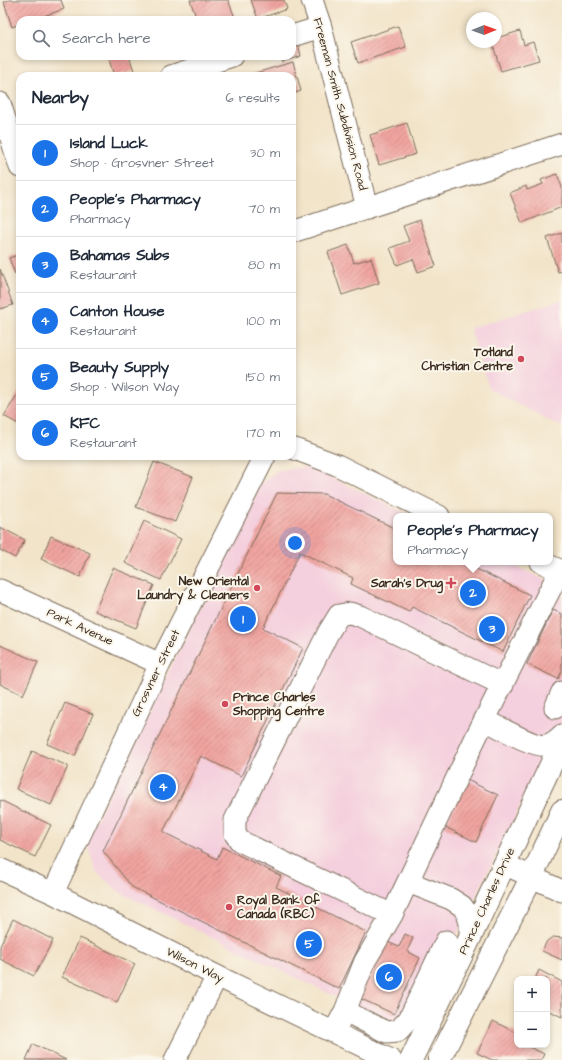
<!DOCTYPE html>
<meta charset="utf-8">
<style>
body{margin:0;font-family:"Architects Daughter",sans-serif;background:#f6f6f7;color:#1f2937}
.controls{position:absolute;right:12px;bottom:12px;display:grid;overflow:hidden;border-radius:8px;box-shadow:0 2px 6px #0003}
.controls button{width:36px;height:36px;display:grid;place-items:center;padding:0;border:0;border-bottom:1px solid #e0e1e3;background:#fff;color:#1f2937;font:20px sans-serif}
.compass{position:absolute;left:466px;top:12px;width:36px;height:36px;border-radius:50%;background:#fff;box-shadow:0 2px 6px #0003;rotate:89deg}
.you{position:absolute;left:295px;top:543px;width:14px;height:14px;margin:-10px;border:3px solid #fff;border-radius:50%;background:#1a73e8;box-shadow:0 0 0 6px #1a73e833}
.badge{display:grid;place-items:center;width:26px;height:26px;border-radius:50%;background:#1a73e8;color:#fff;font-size:13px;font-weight:700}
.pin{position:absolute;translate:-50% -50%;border:2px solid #fff;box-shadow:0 1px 4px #0006}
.popup{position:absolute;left:393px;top:513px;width:160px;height:52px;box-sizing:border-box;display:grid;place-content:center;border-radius:8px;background:#fff;filter:drop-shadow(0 1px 3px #0005);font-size:13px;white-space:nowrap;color:#747a83}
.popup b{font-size:15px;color:#1f2937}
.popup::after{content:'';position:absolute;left:50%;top:100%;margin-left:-8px;border:8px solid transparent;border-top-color:#fff}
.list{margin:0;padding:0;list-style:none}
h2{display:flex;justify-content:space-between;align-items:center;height:52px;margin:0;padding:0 16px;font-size:17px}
h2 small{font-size:13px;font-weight:400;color:#747a83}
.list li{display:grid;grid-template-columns:26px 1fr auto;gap:12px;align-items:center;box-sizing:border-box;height:56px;padding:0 16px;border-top:1px solid #e0e1e3}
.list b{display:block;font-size:15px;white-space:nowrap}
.list p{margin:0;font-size:13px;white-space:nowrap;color:#747a83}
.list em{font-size:13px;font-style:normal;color:#747a83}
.icon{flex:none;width:22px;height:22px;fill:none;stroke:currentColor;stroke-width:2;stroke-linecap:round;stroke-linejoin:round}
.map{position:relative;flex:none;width:562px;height:1060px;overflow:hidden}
.search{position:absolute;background:#fff;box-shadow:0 2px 6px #0003;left:16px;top:16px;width:280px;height:44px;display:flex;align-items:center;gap:10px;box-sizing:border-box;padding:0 14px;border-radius:12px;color:#747a83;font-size:15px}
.panel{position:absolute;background:#fff;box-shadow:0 2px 6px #0003;left:16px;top:72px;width:280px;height:388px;border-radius:12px}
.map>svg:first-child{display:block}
.built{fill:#f4cfdd}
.building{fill:url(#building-hatch)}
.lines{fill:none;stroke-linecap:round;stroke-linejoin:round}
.minor-casing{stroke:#7b6b5a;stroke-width:23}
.highway-casing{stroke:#7b6b5a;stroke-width:24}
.minor{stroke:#fff;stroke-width:21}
.highway{stroke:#fff;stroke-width:22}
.poi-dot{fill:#d1495b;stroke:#fbf7ec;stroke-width:1.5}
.labels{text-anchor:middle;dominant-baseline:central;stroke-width:4;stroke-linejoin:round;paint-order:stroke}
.street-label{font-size:12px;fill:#3b2a1e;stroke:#fbf7ec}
.poi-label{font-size:12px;font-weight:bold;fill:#3b2a1e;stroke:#fbf7ec;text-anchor:end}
</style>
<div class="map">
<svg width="562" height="1060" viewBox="0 0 562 1060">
<defs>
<pattern id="building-hatch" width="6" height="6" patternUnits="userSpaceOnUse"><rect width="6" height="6" fill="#f1a4a0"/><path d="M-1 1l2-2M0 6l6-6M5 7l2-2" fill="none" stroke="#c48682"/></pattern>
</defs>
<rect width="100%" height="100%" fill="#fbf7ec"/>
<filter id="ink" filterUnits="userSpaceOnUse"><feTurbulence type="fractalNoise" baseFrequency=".025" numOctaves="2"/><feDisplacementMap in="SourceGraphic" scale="8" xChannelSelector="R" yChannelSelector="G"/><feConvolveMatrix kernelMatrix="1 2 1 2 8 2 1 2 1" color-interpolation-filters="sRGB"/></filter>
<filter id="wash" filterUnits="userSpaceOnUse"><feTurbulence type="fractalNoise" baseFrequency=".012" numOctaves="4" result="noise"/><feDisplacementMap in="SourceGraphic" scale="16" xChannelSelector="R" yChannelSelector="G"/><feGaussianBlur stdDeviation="0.9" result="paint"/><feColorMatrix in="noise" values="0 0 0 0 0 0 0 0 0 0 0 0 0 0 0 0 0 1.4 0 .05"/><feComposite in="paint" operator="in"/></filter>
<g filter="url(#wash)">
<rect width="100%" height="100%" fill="#f2e4c9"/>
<path class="built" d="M562,300V427L489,389L470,328Z
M309,467L412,516H396V562H507L562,588V721L409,1032L121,893L97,873L86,841L261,484L278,470Z"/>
<g id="blocks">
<path class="building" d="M9,0H61L64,9L32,20H20V24L12,27L4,2Z
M190,0H228L236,20H197Z
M251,0H284L287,9L258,19Z
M398,26L406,47L358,63L351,42Z
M520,31L524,45L533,42L539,60L501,71L492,42H496V38Z
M298,44L301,56L282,62L280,56H292V46Z
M108,56H129L134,71L114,76Z
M293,62L301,91L292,94V76H252V74Z
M407,123L416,154L379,165L370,135Z
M557,174L562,187V207L522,223L510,193L526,186L527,190L543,184L541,180Z
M420,220L436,266L418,272L413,259L397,265L390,248L409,241L403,226Z
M562,233V271L558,272L547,238Z
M348,245L354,263L371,258L379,283L342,295L328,252Z
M20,254V272L15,274L9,258Z
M0,269L13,305L0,309Z
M20,390V425L4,416Z
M154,462L193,477L175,522L136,507Z
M277,493L324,494L396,529V562H462L530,595L503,652L412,607L409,612L351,584L353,578L300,552L263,628L303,648L241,776L201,756L163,832L217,859L222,847L281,876L276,887L366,932L339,989L132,887L103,851Z
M144,521L181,539L161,580L125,563Z
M0,527L25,540L15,558L0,550Z
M51,536L90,553L80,577L41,559Z
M113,568L154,585L136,628L95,611Z
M553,610L562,614V671L558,679L527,664Z
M0,645L38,662L23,695L0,684Z
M65,703L93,714L75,756L47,744Z
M32,751L68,766L51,805L16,789Z
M467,780L498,795L476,842L445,827Z
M0,800L51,825L35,857L0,840Z
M13,919L53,940L34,976L0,959V946Z
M405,934L413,938L407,951L420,958L394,1014L357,997L383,940L399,947Z
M553,937L562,938V960L542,951L547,941Z
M80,938L135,964L117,1002L62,977Z
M539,970L562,982V1017L547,1010V979H535Z
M493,1021L517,1033V1045H525L544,1054L541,1060H492L477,1053Z
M33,1044L66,1060H26Z"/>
</g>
</g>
<g filter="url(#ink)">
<use href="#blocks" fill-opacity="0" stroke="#7b6b5a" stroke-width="1"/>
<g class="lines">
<defs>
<path id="minor" d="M312,0L321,27L367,208
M292,36L321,27
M171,76L232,56
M0,103L20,167
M292,232L562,144
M292,448L337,465L439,516
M541,562L562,571
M0,590L160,664
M555,708L562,692
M485,720C498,726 534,748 546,745C552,744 558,739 562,735
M504,864L562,891
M0,869L53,893L217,976L391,1060
M408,882L451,899L462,906L467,913L470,923V938
M53,893L160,664L265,456
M392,915L240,841L235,834V820L328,633L339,615L350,613L360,616L503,685
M345,1011L386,1032L398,1031L409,1019L446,941
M334,1032L345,1011L365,961L392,915L477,735L560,570
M175,1060L217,976"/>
<path id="highway" d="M411,1060L470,938L562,741
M439,1060L532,876L562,811"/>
</defs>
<use href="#minor" class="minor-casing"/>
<use href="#highway" class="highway-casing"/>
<use href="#minor" class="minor"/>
<use href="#highway" class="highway"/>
</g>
</g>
<g class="poi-dot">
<circle cx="521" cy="359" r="4"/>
<path d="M449 577h4v4h4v4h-4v4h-4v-4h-4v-4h4z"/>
<circle cx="257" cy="588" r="4"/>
<circle cx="225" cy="704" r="4"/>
<circle cx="229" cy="907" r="4"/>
</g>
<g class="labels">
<g class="street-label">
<text transform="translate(340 104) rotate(75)">Freeman Smith Subdivision Road</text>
<text transform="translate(80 627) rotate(25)">Park Avenue</text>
<text transform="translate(156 673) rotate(-64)">Grosvner Street</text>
<text transform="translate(487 901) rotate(-65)">Prince Charles Drive</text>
<text transform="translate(195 965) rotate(27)">Wilson Way</text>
</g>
<g class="poi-label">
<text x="513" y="352">Totland<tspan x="513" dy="14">Christian Centre</tspan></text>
<text x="249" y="581">New Oriental<tspan x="249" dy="14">Laundry &amp; Cleaners</tspan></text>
<text x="443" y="583">Sarah's Drug</text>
<text x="233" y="697" text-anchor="start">Prince Charles<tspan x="233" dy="14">Shopping Centre</tspan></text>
<text x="237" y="900" text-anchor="start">Royal Bank Of<tspan x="237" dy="14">Canada (RBC)</tspan></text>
</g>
</g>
</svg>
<div class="controls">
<button>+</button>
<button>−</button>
</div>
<svg class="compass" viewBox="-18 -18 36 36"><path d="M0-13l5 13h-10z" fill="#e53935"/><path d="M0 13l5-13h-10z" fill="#747a83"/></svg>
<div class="you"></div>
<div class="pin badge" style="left:243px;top:619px">1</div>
<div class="pin badge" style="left:473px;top:593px">2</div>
<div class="popup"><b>People's Pharmacy</b>Pharmacy</div>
<div class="pin badge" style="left:492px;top:629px">3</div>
<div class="pin badge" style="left:163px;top:787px">4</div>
<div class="pin badge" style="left:309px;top:944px">5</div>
<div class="pin badge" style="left:389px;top:977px">6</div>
<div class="search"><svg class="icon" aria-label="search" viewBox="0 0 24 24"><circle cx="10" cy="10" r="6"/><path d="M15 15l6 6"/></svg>Search here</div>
<section class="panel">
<h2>Nearby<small>6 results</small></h2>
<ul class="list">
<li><span class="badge">1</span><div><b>Island Luck</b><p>Shop · Grosvner Street</p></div><em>30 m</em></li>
<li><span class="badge">2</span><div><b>People's Pharmacy</b><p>Pharmacy</p></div><em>70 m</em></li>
<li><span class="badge">3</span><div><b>Bahamas Subs</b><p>Restaurant</p></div><em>80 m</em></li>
<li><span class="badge">4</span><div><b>Canton House</b><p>Restaurant</p></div><em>100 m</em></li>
<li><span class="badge">5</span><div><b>Beauty Supply</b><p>Shop · Wilson Way</p></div><em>150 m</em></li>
<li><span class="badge">6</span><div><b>KFC</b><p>Restaurant</p></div><em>170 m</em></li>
</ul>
</section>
</div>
